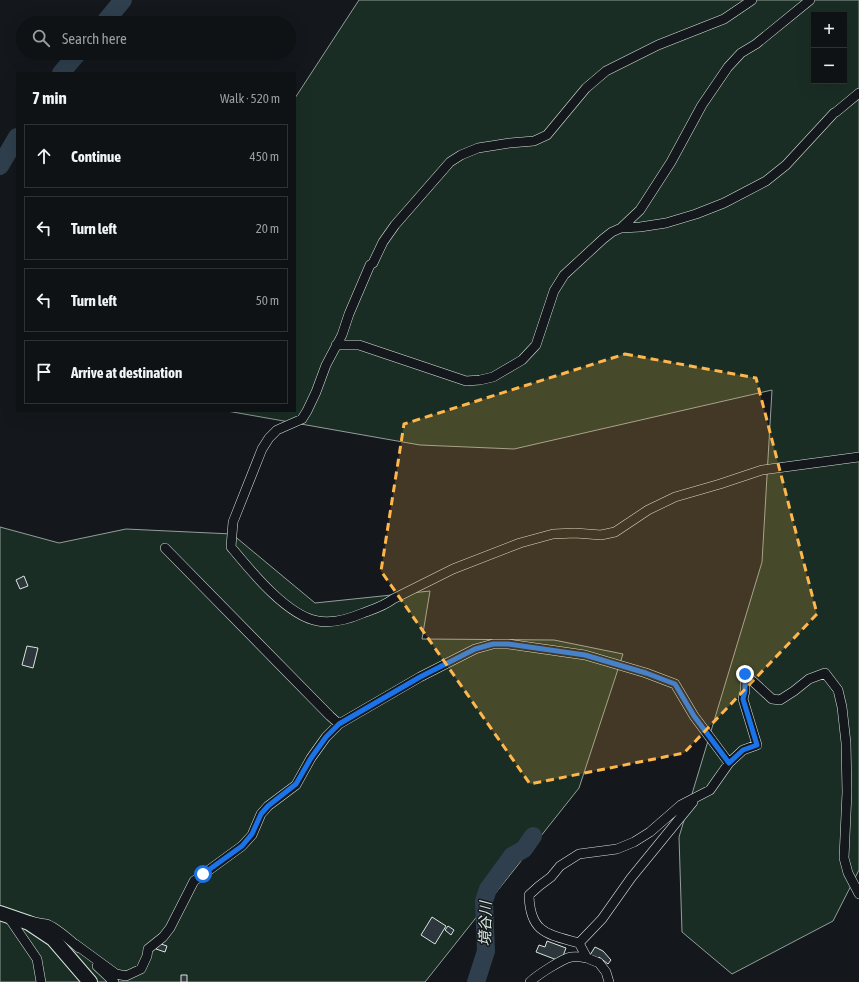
<!DOCTYPE html>
<meta charset="utf-8">
<style>
body{margin:0;font-family:"Asap Condensed","Noto Sans JP",sans-serif;background:#1d2022;color:#f1f3f6}
.controls{position:absolute;right:12px;top:12px;display:grid;overflow:hidden;border-radius:0px;box-shadow:0 4px 16px #0002}
.controls button{width:36px;height:36px;display:grid;place-items:center;padding:0;border:0;border-bottom:1px solid #2f3234;background:#0f1215;color:#f1f3f6;font:20px sans-serif}
.stop{position:absolute;width:12px;height:12px;margin:-9px;border:3px solid #1a73e8;border-radius:50%;background:#fff}
.stop.end{background:#1a73e8;border-color:#fff;box-shadow:0 1px 4px #0008}
.list{margin:0;padding:0;list-style:none}
h2{display:flex;justify-content:space-between;align-items:center;height:52px;margin:0;padding:0 16px;font-size:17px}
h2 small{font-size:13px;font-weight:400;color:#9b9ea0}
.list li{display:grid;grid-template-columns:26px 1fr auto;gap:12px;align-items:center;box-sizing:border-box;height:64px;margin:0 8px 8px;padding:0 8px;border:1px solid #2f3234;border-radius:0px}
.list b{display:block;font-size:15px;white-space:nowrap}
.list em{font-size:13px;font-style:normal;color:#9b9ea0}
.icon{flex:none;width:22px;height:22px;fill:none;stroke:currentColor;stroke-width:2;stroke-linecap:round;stroke-linejoin:round}
.map{position:relative;flex:none;width:859px;height:982px;overflow:hidden}
.search{position:absolute;background:#0f1215;box-shadow:0 4px 16px #0002;left:16px;top:16px;width:280px;height:44px;display:flex;align-items:center;gap:10px;box-sizing:border-box;padding:0 14px;border-radius:22px;color:#9b9ea0;font-size:15px}
.panel{position:absolute;background:#0f1215;box-shadow:0 4px 16px #0002;left:16px;top:72px;width:280px;height:340px;border-radius:0px}
.map>svg:first-child{display:block}
.green{fill:#1a2d24;stroke:#939e99;fill-rule:evenodd}
.lines{fill:none;stroke-linecap:round;stroke-linejoin:round}
.river{stroke:#2f3f4d;stroke-width:18}
.building{fill:#2c363c;stroke:#d8e6dc}
.minor-casing{stroke:#d8e6dc;stroke-width:10}
.primary-casing{stroke:#d8e6dc;stroke-width:16}
.minor{stroke:#14181c;stroke-width:9}
.primary{stroke:#14181c;stroke-width:14}
.route{stroke:#1a73e8;stroke-width:5}
.marked{fill:#ffb74d;fill-opacity:0.2;stroke:#ffb74d;stroke-width:3;stroke-dasharray:8 5;stroke-linejoin:round}
.labels{text-anchor:middle;dominant-baseline:central;stroke-width:3;stroke-linejoin:round;paint-order:stroke}
.water-label{font-size:15px;font-style:italic;fill:#d8e6dc;stroke:#14181c}
</style>
<div class="map">
<svg width="859" height="982" viewBox="0 0 859 982">
<rect width="100%" height="100%" fill="#14181c"/>
<path class="green" d="M359,0H859V870L833,921L732,974L682,932L679,837L762,562L772,390L514,449L420,445L227,411H295V98ZM814,15H844V81H814Z
M0,527L59,543L126,529L232,534L315,603L430,591L422,639L554,640L623,654L579,788L425,982H0Z"/>
<g class="lines">
<path class="river" d="M104,23L123,0
M61,73L78,53
M0,166L17,137
M476,982L486,951L484,901L488,889L512,856L524,849L533,836"/>
</g>
<path class="building" d="M24,576L28,586L20,589L16,580Z
M27,646L38,648L33,668L22,665Z
M432,917L446,926L435,944L421,935Z
M448,926L454,930L451,935L445,930Z
M547,941L566,948L563,956L557,960L536,952L539,945L545,947Z
M158,943L167,946L165,952L156,949Z
M595,947L603,951L611,960L608,964L599,957L598,960L590,955Z
M181,975H187V982H181Z"/>
<g class="lines">
<defs>
<path id="minor" d="M752,0L724,19L658,45L606,71L586,88L547,135L534,141L510,143L478,148L461,155L450,162L395,225L383,242L373,263L370,265L349,314L342,335L326,365L316,392L307,411L302,419L277,430L269,438L262,449L233,522L231,547C250,570 287,616 318,621C334,624 349,619 363,613C374,609 384,606 393,599L453,569L520,543L553,534L575,533L601,535L615,532L648,510L675,497L720,484L762,470L859,457
M621,228L640,227L666,223L696,214L724,203L766,181L786,165L834,113L836,112L859,93
M336,345H359L466,381L480,380L493,377L522,360L536,345L554,291L564,275L603,239L612,232L621,228L640,210L671,162L702,105L728,67L741,53L756,44L810,0
M165,548L330,716L339,724
M7,915L37,959L41,982
M31,921C36,923 41,923 46,924C55,926 72,942 79,948
M579,943C547,934 530,933 529,895L539,886L551,877L560,866L579,854L617,849L634,842L650,832L681,805L710,790L729,763
M75,944L116,974L126,976L141,969L147,956L148,949L163,937L170,928L194,881L242,846L252,835L261,814L268,806L296,785L311,758L326,737L339,724L420,677L475,649L493,644H508L585,655L646,673L675,684L694,716L729,763L743,750L757,745L743,699L745,691V674L772,699L780,700L794,691L809,679L825,673L838,690L842,707L846,743L847,792L844,858L848,873L859,894
M97,966L114,982
M530,982C537,975 562,959 571,957C577,956 582,957 587,958
M609,982L606,972L599,963L587,958L579,943L602,919L631,878L693,802"/>
<path id="primary" d="M0,913L29,923L53,939L90,982"/>
</defs>
<use href="#minor" class="minor-casing"/>
<use href="#primary" class="primary-casing"/>
<use href="#minor" class="minor"/>
<use href="#primary" class="primary"/>
</g>
<g class="lines">
<path class="route" d="M203,874L242,846L252,834L261,814L268,806L296,784L311,758L326,737L339,724L420,677L475,649L493,644H508L585,655L646,673L675,684L694,716L729,763L743,750L757,745L743,699L745,691V674"/>
</g>
<path class="marked" d="M625,354L756,378L817,614L684,753L530,784L381,571L404,424Z"/>
<g class="labels">
<g class="water-label">
<text transform="translate(485 924) rotate(-89)">境谷川</text>
</g>
</g>
</svg>
<div class="controls">
<button>+</button>
<button>−</button>
</div>
<div class="stop" style="left:203px;top:874px"></div>
<div class="stop end" style="left:745px;top:674px"></div>
<div class="search"><svg class="icon" aria-label="search" viewBox="0 0 24 24"><circle cx="10" cy="10" r="6"/><path d="M15 15l6 6"/></svg>Search here</div>
<section class="panel">
<h2>7 min<small>Walk · 520 m</small></h2>
<ul class="list">
<li><svg class="icon" aria-label="ahead" viewBox="0 0 24 24"><path d="M12 20V5M6 11l6-6 6 6"/></svg><div><b>Continue</b></div><em>450 m</em></li>
<li><svg class="icon" aria-label="left" viewBox="0 0 24 24"><path d="M17 20v-9H6M10 6l-5 5 5 5"/></svg><div><b>Turn left</b></div><em>20 m</em></li>
<li><svg class="icon" aria-label="left" viewBox="0 0 24 24"><path d="M17 20v-9H6M10 6l-5 5 5 5"/></svg><div><b>Turn left</b></div><em>50 m</em></li>
<li><svg class="icon" aria-label="arrive" viewBox="0 0 24 24"><path d="M6 21V4h12l-3 4 3 4H6"/></svg><div><b>Arrive at destination</b></div></li>
</ul>
</section>
</div>
